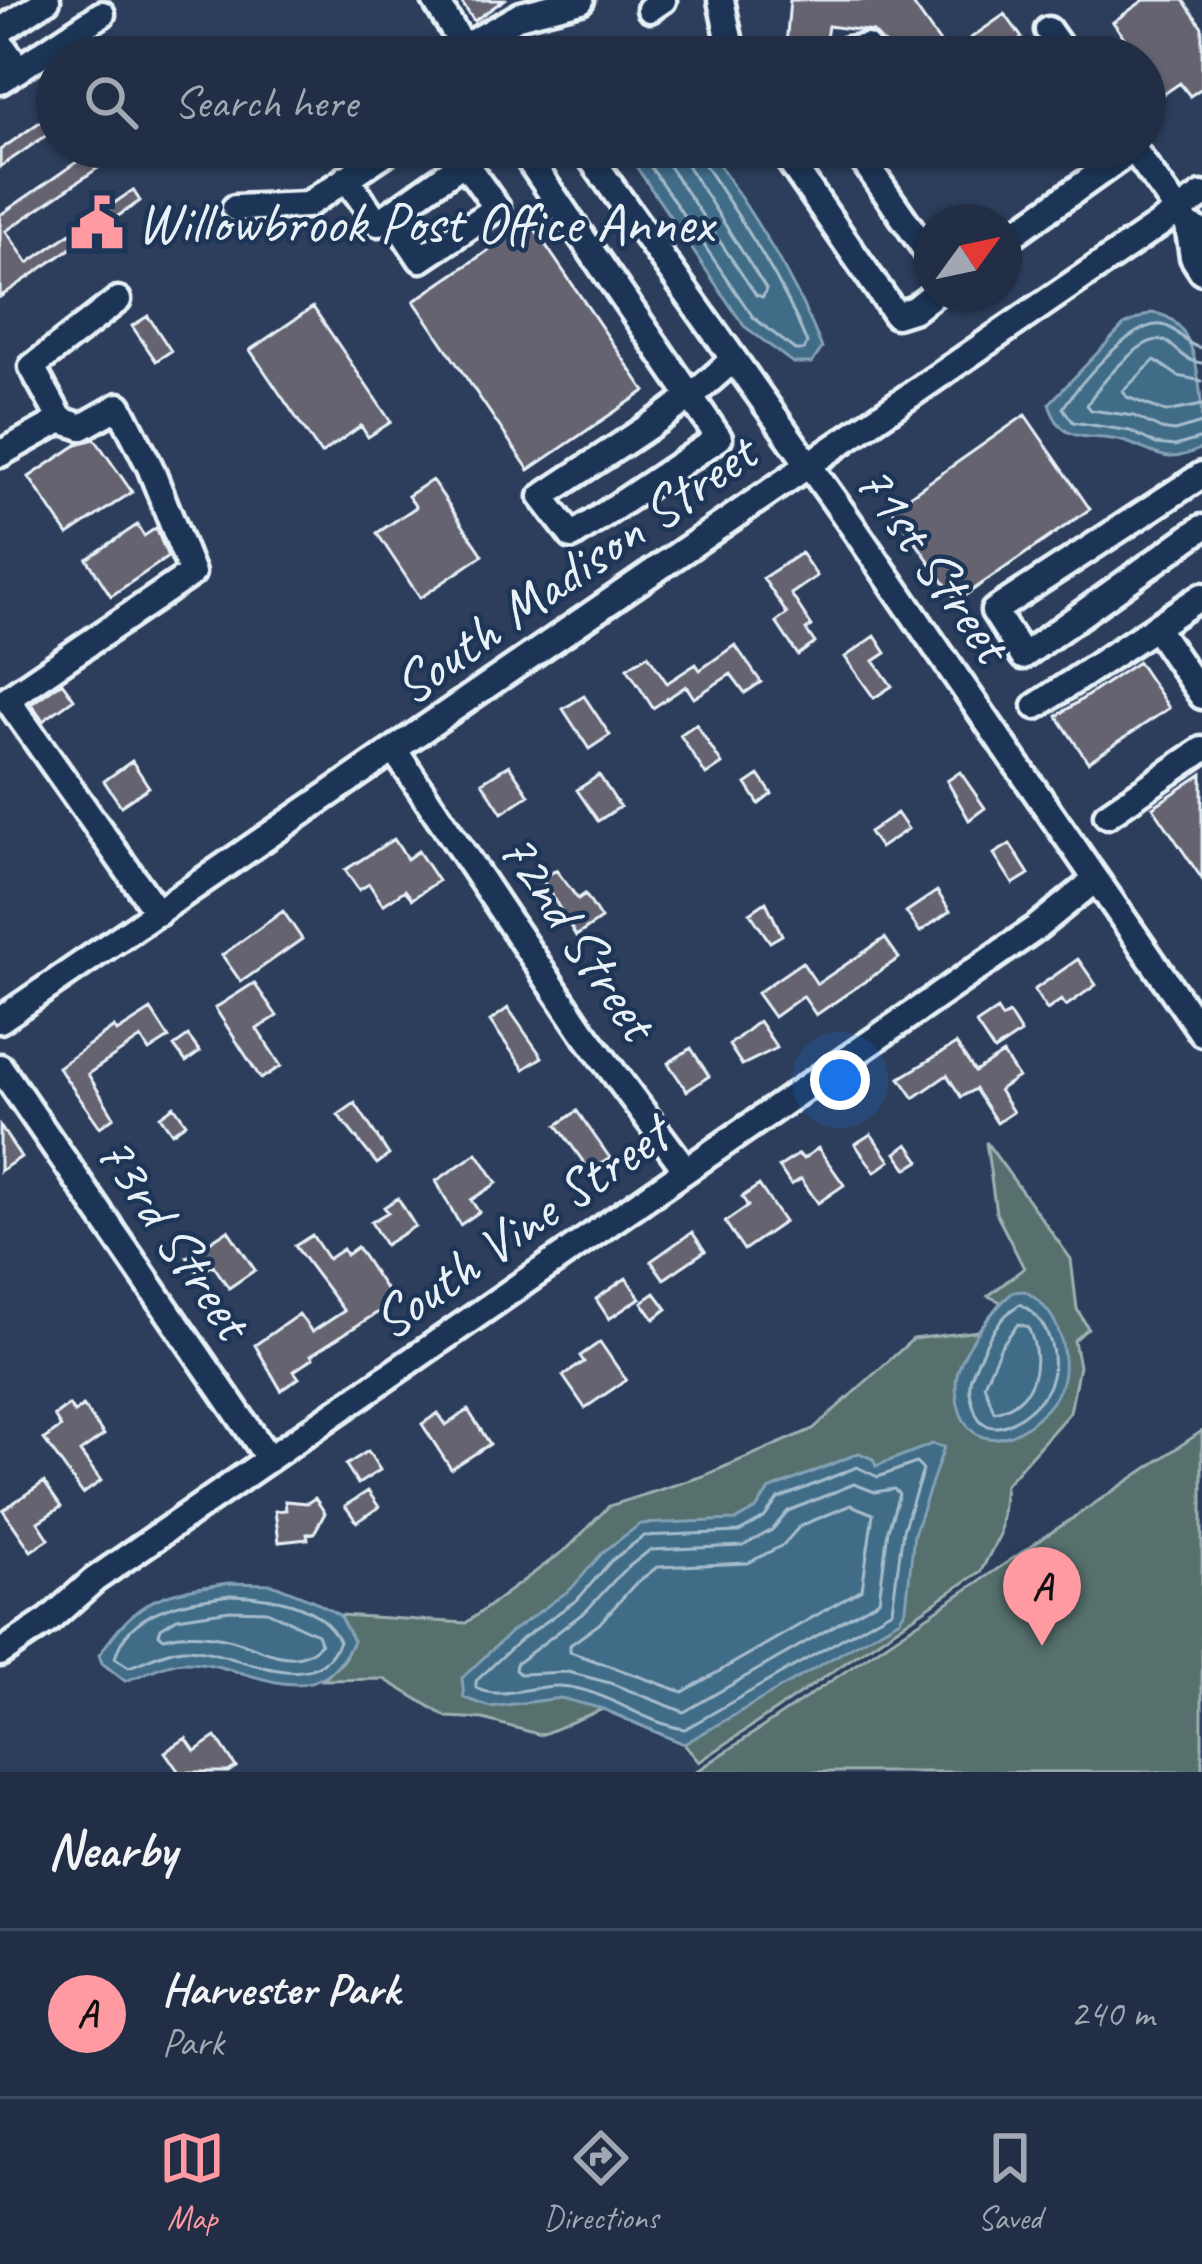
<!DOCTYPE html>
<style>
body{margin:0;font-family:Caveat,sans-serif;background:#2d3a50;color:#f1f3f6}
.compass{position:absolute;left:914px;top:204px;width:108px;height:108px;border-radius:50%;background:#212e45;box-shadow:0 3px 9px #0004;rotate:57deg}
.you{position:absolute;left:840px;top:1080px;width:42px;height:42px;margin:-30px;border:9px solid #fff;border-radius:50%;background:#1a73e8;box-shadow:0 0 0 18px #1a73e833}
.badge{display:grid;place-items:center;width:78px;height:78px;border-radius:50%;background:#ff9aa2;color:#111;font-size:39px;font-weight:700}
.pin{position:absolute;translate:-50% -99px;filter:drop-shadow(0 3px 6px #0008)}
.pin::after{content:'';position:absolute;top:63px;width:42px;height:36px;background:inherit;clip-path:polygon(0 0,100% 0,50% 100%)}
.list{margin:0;padding:0;list-style:none}
h2{display:flex;justify-content:space-between;align-items:center;height:156px;margin:0;padding:0 48px;font-size:51px}
h2 small{font-size:39px;font-weight:400;color:#a2a8b3}
.list li{display:grid;grid-template-columns:78px 1fr auto;gap:36px;align-items:center;box-sizing:border-box;height:168px;padding:0 48px;border-top:3px solid #3e4a5e}
.list b{display:block;font-size:45px;white-space:nowrap}
.list p{margin:0;font-size:39px;white-space:nowrap;color:#a2a8b3}
.list em{font-size:39px;font-style:normal;color:#a2a8b3}
.icon{flex:none;width:66px;height:66px;fill:none;stroke:currentColor;stroke-width:2;stroke-linecap:round;stroke-linejoin:round}
.map{position:relative;flex:none;width:1202px;height:1772px;overflow:hidden}
.search{position:absolute;background:#212e45;box-shadow:0 3px 9px #0004;left:36px;right:36px;top:36px;height:132px;display:flex;align-items:center;gap:30px;box-sizing:border-box;padding:0 42px;border-radius:66px;color:#a2a8b3;font-size:45px}
.sheet{height:324px;background:#212e45}
nav{display:flex;justify-content:space-around;align-items:center;box-sizing:border-box;height:168px;border-top:3px solid #3e4a5e;background:#212e45;font-size:33px;color:#a2a8b3}
nav a{display:grid;justify-items:center;gap:6px}
nav .on{color:#ff9aa2}
.map>svg:first-child{display:block}
.green{fill:#55706d;stroke:#9eb0b2;stroke-width:3}
.water{fill:#416c88;stroke:#84a1b5;stroke-width:3}
.lines{fill:none;stroke-linecap:round;stroke-linejoin:round}
.shore{stroke:#a5bccb;stroke-width:3}
.building{fill:#666471;stroke:#e8f1f8;stroke-width:3}
.minor-casing{stroke:#e8f1f8;stroke-width:33}
.minor{stroke:#1d3557;stroke-width:24}
.labels{text-anchor:middle;dominant-baseline:central;stroke-width:9;stroke-linejoin:round;paint-order:stroke}
.poi-label{font-size:57px;fill:#e8f1f8;stroke:#1d3557;text-anchor:start}
.street-label{font-size:57px;fill:#e8f1f8;stroke:#1d3557}
</style>
<div class="map">
<svg width="1202" height="1772" viewBox="0 0 1202 1772">
<rect width="100%" height="100%" fill="#2c3e5c"/>
<filter id="ink" filterUnits="userSpaceOnUse"><feTurbulence type="fractalNoise" baseFrequency=".00833" numOctaves="2"/><feDisplacementMap in="SourceGraphic" scale="24" xChannelSelector="R" yChannelSelector="G"/><feConvolveMatrix kernelMatrix="1 2 1 2 8 2 1 2 1" color-interpolation-filters="sRGB"/></filter>
<g filter="url(#ink)">
<path class="green" d="M986,1142L1071,1259L1077,1309L1088,1328L1074,1341L1079,1366L1070,1412L1005,1485L1000,1534L981,1571L699,1762L684,1744L603,1709L541,1735L483,1719L447,1717L384,1679L323,1680L343,1661L353,1641L339,1615L466,1623L569,1547L609,1506L703,1476L813,1429L913,1339L978,1331L1001,1302L988,1296L1024,1268L996,1213Z
M1202,1431V1772H696Z"/>
<path class="water" d="M606,35L631,38L643,57H584Z
M623,147H707C751,212 793,275 822,348L812,363H793L744,326Z
M1151,313C1202,315 1202,399 1202,448C1167,465 1161,455 1129,443C1093,430 1064,451 1049,404L1124,325Z
M1025,1291C1051,1307 1062,1328 1064,1359C1066,1383 1057,1399 1040,1415C1001,1454 956,1445 956,1384C956,1356 992,1310 1013,1292Z
M932,1444L944,1447L914,1534L906,1608L900,1619L684,1744L603,1709L561,1698L490,1707L464,1698L462,1678L511,1632L571,1589L603,1552L640,1524L736,1520L756,1509L769,1490L859,1453L873,1459L876,1466Z
M229,1583L272,1584L312,1600L339,1615L353,1641C316,1722 250,1664 188,1662C168,1661 144,1675 125,1681L102,1663L99,1655C140,1596 160,1593 229,1583Z"/>
<g class="lines">
<path class="shore" d="M637,147L753,317L795,350H804L807,343C780,276 740,218 700,158L698,147
M656,147L756,295L763,297L766,289L687,165L683,147
M1202,348C1185,346 1179,328 1162,325C1132,320 1078,385 1063,408L1073,422L1130,431L1156,444L1175,446L1202,438
M1202,363C1180,361 1174,341 1160,340C1138,338 1097,388 1087,405L1091,410L1134,416L1161,429L1174,431L1202,423
M1202,381L1178,376L1155,360L1123,391L1127,397L1166,412L1202,405
M1020,1304C1049,1317 1064,1364 1045,1393C1031,1414 986,1449 974,1408C970,1395 967,1385 973,1372C984,1347 995,1319 1020,1304Z
M1018,1324L1028,1327C1044,1363 1036,1402 994,1412L984,1384L1001,1346Z
M916,1463L923,1470L903,1530L892,1610L685,1729C642,1723 605,1688 559,1686C532,1685 500,1701 476,1688V1681L519,1641L578,1599L611,1561L644,1536L739,1532L764,1518L778,1499L857,1467L878,1477Z
M854,1484L875,1492L894,1489L899,1494L888,1530L879,1600L684,1712L610,1683L568,1672L520,1674L515,1670L516,1664L587,1610L622,1572L650,1550L743,1546L772,1530L788,1511Z
M851,1505L873,1514L862,1589L683,1692L570,1652V1645L599,1624L634,1585L657,1567L748,1563L783,1545L800,1526Z
M230,1595C269,1596 320,1602 339,1641C315,1705 231,1648 184,1649C166,1650 146,1661 129,1667L115,1658C128,1608 187,1601 230,1595Z
M230,1610L267,1611L317,1634L321,1644C294,1672 262,1648 232,1640C211,1635 185,1632 164,1638L159,1634L161,1628L177,1618Z"/>
</g>
<path class="building" d="M460,0H504L474,21Z
M790,0H910L948,54L1005,14L1022,38L1015,43L1021,51L1013,57H897L873,32L828,26L823,57H785Z
M1144,0H1183L1202,27V88L1190,96L1180,83L1164,94L1145,68V57H1138L1113,22Z
M57,110V128L0,167V150Z
M94,150L104,164L6,231L28,263L133,190L140,201L0,297V215Z
M530,222L645,391L529,470L414,301Z
M313,307L391,422L368,437L361,426L321,454L250,350Z
M148,316L171,351L156,361L132,326Z
M1025,415L1090,509L957,601L892,508Z
M95,439L132,492L68,535L29,477L80,443Z
M432,480L483,555L420,598L377,533L416,507L408,496Z
M137,525L144,536L156,528L168,557L111,596L87,559Z
M801,553L817,576L791,594L812,626L806,630L815,643L798,655L776,622L787,614L763,578Z
M875,636L886,653L874,661L892,686L874,698L845,657Z
M735,645L761,682L745,693L731,674L694,698L686,686L653,708L627,668L648,655L667,683L696,664L700,670Z
M1138,662L1169,708L1088,762L1057,716Z
M62,682L74,699L43,721L31,704Z
M584,696L610,735L589,749L563,709Z
M696,724L722,764L706,775L680,735Z
M132,761L149,787L121,806L104,781Z
M509,765L529,795L502,813L482,782Z
M960,772L985,808L969,820L947,781Z
M1202,774V879L1153,807Z
M599,775L620,807L598,821L577,790Z
M759,775L772,794L759,804L746,784Z
M897,813L908,829L880,848L869,832Z
M394,839L407,859L418,851L438,881L412,899L405,890L383,905L369,884L359,890L345,870Z
M1010,844L1029,874L1013,884L994,854Z
M556,870L578,899L585,894L601,919L576,936L542,879Z
M937,891L950,911L920,932L906,912Z
M766,902L782,935L770,942L750,913Z
M283,911L302,939L241,982L222,955Z
M885,938L899,958L816,1015L803,996L774,1017L757,993L802,962L817,984Z
M1078,959L1096,985L1066,1006L1061,1000L1047,1010L1034,990Z
M254,983L277,1016L257,1029L281,1066L261,1079L215,1008Z
M508,1008L542,1057L524,1069L490,1021Z
M151,1010L169,1038L149,1051L141,1038L88,1074L114,1117L100,1127L58,1067L114,1027L117,1032Z
M997,1010L1002,1018L1009,1014L1021,1033L994,1051L976,1024Z
M759,1021L777,1048L742,1065L729,1045Z
M188,1036L200,1052L186,1062L174,1046Z
M956,1044L975,1072L1003,1054L1018,1077L999,1090L1013,1112L997,1123L975,1089L961,1097L947,1075L914,1098L900,1078Z
M691,1048L709,1076L687,1091L668,1063Z
M355,1103L389,1155L377,1164L338,1115Z
M174,1106L186,1123L172,1133L160,1116Z
M577,1111L610,1158L590,1171L557,1125Z
M0,1126L21,1157L0,1171Z
M871,1134L890,1161L875,1172L855,1144Z
M908,1144L920,1161L907,1169L896,1153Z
M818,1148L844,1185L818,1203L801,1179L791,1185L779,1167L799,1154L803,1159Z
M477,1153L497,1183L471,1200L479,1212L460,1225L436,1181Z
M759,1185L784,1222L744,1250L725,1222L748,1206L742,1197Z
M398,1198L415,1226L385,1245L371,1222L388,1212L384,1207Z
M228,1230L255,1270L229,1288L213,1265L199,1274L187,1257Z
M692,1232L705,1251L664,1279L651,1261Z
M312,1235L328,1259L343,1249L346,1255L357,1247L394,1302L311,1355L313,1358L294,1371L299,1378L281,1390L255,1345L299,1314L312,1332L344,1311L295,1246Z
M626,1278L640,1298L609,1319L596,1299Z
M655,1293L667,1309L654,1319L642,1302Z
M600,1342L626,1380L585,1408L563,1376L584,1362L580,1356Z
M69,1405L74,1413L83,1406L104,1435L80,1452L101,1481L83,1494L44,1439L61,1427L54,1416Z
M468,1410L490,1444L451,1469L422,1424L438,1413L446,1425Z
M368,1451L380,1470L358,1484L346,1465Z
M44,1482L61,1507L38,1522L49,1539L31,1551L3,1510Z
M368,1491L379,1507L357,1522L345,1506Z
M315,1498L325,1513L314,1533L307,1534L308,1539L279,1542L275,1511L286,1510L285,1501L307,1503Z
M216,1737L236,1767L228,1772H179L165,1752L186,1738L195,1751Z"/>
<g class="lines">
<defs>
<path id="minor" d="M435,0L470,57
M721,0L733,57
M650,9L663,0
M1048,30L1067,57
M0,31L47,0
M0,43L19,69L0,81
M466,46L521,15L581,0
M839,57L847,50L866,47
M19,69L102,14
M520,147L719,438L572,536L542,497C604,454 680,412 732,360
M583,147L853,527L1202,1033
M780,147L896,315L915,309L934,294
M854,147L932,259
M1132,147L1188,225L1202,232
M346,178L378,223L486,147
M235,208L307,205L394,147
M391,214L421,259L497,208L464,162
M1188,225L1193,257L1202,271
M1004,241L1133,149
M61,420L82,427L119,406L150,467L192,573L7,699L158,913
M0,454L61,420L32,367L118,300
M1202,475L994,611L1023,656L1202,528
M1155,627L1202,696
M1036,706L1202,596
M395,751L581,1029L686,1170
M1107,815L1202,750
M0,1020L1202,195
M0,1067L269,1459
M0,1653L49,1620L94,1580L1036,928L1095,880"/>
</defs>
<use href="#minor" class="minor-casing"/>
<use href="#minor" class="minor"/>
</g>
</g>
<defs>
<symbol id="civic-bare" viewBox="-9 -9 18 18"><path d="M-.6-6.5H3V-4.5H.6V-3L4-1V1h2V6H-6V1h2V-1L-.6-3ZM-1.2 2.5V6h2.4V2.5Z" fill="#ff9aa2" stroke="#1d3557" stroke-width="2.5" paint-order="stroke"/></symbol>
</defs>
<g fill-rule="evenodd">
<use href="#civic-bare" x="59" y="185" width="76" height="76"/>
</g>
<g class="labels">
<g class="poi-label">
<text x="137" y="223">Willowbrook Post Office Annex</text>
</g>
<g class="street-label">
<text transform="translate(933 562) rotate(55)">71st Street</text>
<text transform="translate(574 569) rotate(-35)">South Madison Street</text>
<text transform="translate(578 935) rotate(56)">72nd Street</text>
<text transform="translate(520 1227) rotate(-35)">South Vine Street</text>
<text transform="translate(174 1236) rotate(56)">73rd Street</text>
</g>
</g>
</svg>
<svg class="compass" viewBox="-18 -18 36 36"><path d="M0-13l5 13h-10z" fill="#e53935"/><path d="M0 13l5-13h-10z" fill="#a2a8b3"/></svg>
<div class="you"></div>
<div class="pin badge" style="left:1042px;top:1646px">A</div>
<div class="search"><svg class="icon" aria-label="search" viewBox="0 0 24 24"><circle cx="10" cy="10" r="6"/><path d="M15 15l6 6"/></svg>Search here</div>
</div>
<section class="sheet">
<h2>Nearby<small></small></h2>
<ul class="list">
<li><span class="badge">A</span><div><b>Harvester Park</b><p>Park</p></div><em>240 m</em></li>
</ul>
</section>
<nav>
<a class="on"><svg class="icon" aria-label="map" viewBox="0 0 24 24"><path d="M3 6l6-2 6 2 6-2v14l-6 2-6-2-6 2zM9 4v14M15 6v14"/></svg>Map</a>
<a><svg class="icon" aria-label="directions" viewBox="0 0 24 24"><path d="M12 3l9 9-9 9-9-9zM9 14v-3h6M13 9l2 2-2 2"/></svg>Directions</a>
<a><svg class="icon" aria-label="saved" viewBox="0 0 24 24"><path d="M7 4h10v16l-5-4-5 4z"/></svg>Saved</a>
</nav>
